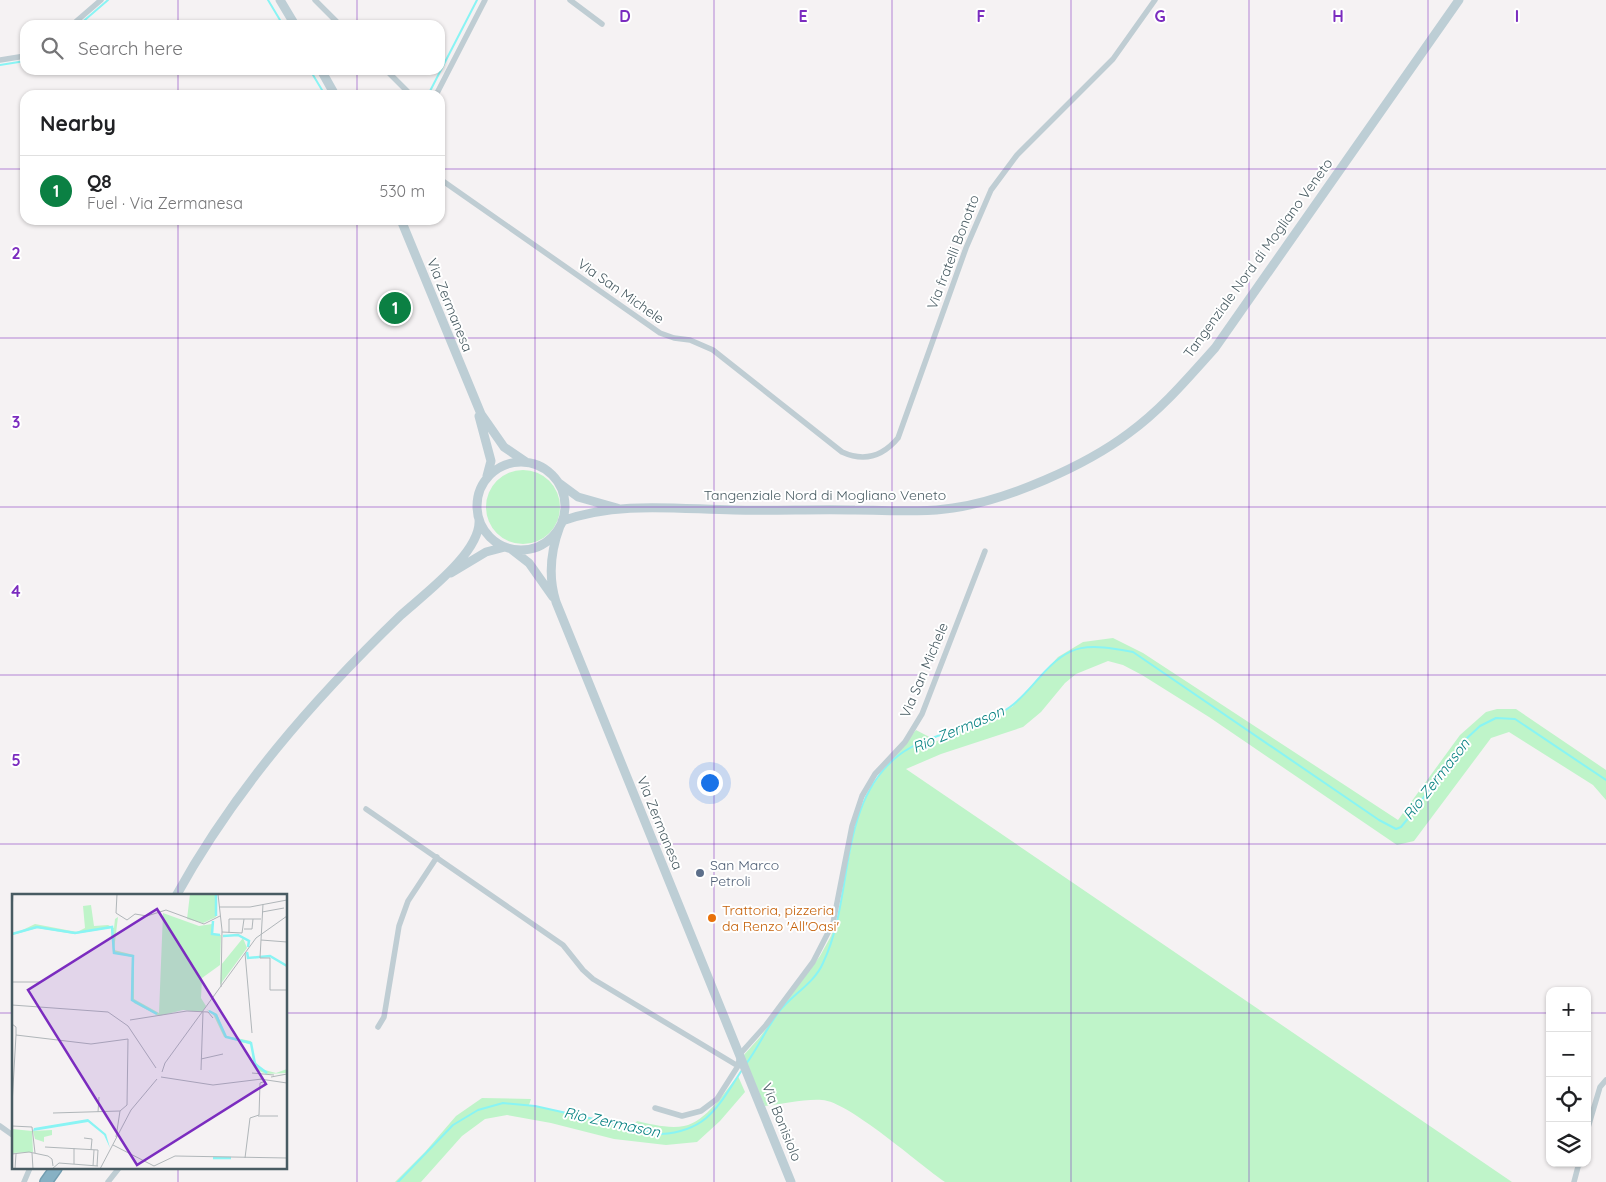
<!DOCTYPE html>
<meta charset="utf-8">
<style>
body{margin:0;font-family:Quicksand,sans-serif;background:#f6f6f6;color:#202124}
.controls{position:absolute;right:15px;bottom:15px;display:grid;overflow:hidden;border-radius:10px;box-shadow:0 1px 4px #0004}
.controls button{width:45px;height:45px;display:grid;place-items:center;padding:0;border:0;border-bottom:1px solid #e0e0e0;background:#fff;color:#202124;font:25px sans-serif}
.you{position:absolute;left:709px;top:782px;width:18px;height:18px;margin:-12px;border:4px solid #fff;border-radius:50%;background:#1a73e8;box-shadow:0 0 0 8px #1a73e833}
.badge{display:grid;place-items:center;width:32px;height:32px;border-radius:50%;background:#0b8043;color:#fff;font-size:16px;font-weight:700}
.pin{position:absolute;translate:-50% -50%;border:2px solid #fff;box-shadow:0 1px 5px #0006}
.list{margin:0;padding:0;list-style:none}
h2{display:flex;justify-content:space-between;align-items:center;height:65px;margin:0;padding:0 20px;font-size:21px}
h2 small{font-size:16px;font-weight:400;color:#757577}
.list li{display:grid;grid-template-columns:32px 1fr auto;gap:15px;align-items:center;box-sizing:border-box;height:70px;padding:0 20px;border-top:1px solid #e0e0e0}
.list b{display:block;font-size:19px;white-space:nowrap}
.list p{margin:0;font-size:16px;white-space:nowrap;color:#757577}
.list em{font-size:16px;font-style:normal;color:#757577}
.icon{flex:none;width:28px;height:28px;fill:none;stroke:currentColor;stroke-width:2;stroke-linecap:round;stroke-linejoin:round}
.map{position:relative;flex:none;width:1606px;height:1182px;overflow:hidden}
.search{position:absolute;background:#fff;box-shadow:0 1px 4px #0004;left:20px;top:20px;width:425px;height:55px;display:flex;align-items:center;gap:12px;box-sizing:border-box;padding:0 18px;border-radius:15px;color:#757577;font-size:19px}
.panel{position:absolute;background:#fff;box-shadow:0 1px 4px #0004;left:20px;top:90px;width:425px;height:135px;border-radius:15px}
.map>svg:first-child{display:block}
.green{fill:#bff4c9}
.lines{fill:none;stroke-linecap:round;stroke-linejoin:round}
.stream{stroke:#89f4f4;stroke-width:2}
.highway-casing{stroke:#729db0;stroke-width:14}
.street{stroke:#bfcdd3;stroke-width:5.5}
.secondary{stroke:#bdced5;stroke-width:9}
.highway{stroke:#87b1c4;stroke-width:11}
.grid{fill:none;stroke:#7b2cbf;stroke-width:1;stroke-opacity:0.55}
.service-dot{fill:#5c6f8a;stroke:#fff;stroke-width:2}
.food-dot{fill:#e8710a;stroke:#fff;stroke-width:2}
.labels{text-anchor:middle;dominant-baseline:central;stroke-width:4;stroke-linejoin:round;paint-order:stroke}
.street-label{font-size:14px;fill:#485b62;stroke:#fff}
.service-label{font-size:14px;fill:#4e5e75;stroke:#fff;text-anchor:start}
.food-label{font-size:14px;fill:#c56008;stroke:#fff;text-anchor:start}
.water-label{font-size:15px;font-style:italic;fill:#068181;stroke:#fff}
.inset-river{fill:none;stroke:#89f4f4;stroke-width:2.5}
.inset-road{fill:none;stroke:#b0b6b9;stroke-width:1}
.view{fill:#7b2cbf;fill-opacity:0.15;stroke:#7b2cbf;stroke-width:2.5}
.inset-edge{fill:none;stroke:#485b62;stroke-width:2.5}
.grid-label{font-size:16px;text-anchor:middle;font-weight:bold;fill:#7b2cbf;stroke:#fff;stroke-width:4;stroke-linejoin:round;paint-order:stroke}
</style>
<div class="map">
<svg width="1606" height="1182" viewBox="0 0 1606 1182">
<rect width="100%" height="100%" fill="#f5f2f3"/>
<path class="green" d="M486 507a37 37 0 1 1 74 0a37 37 0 1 1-74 0Z
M1113,638L1143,653L1398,820L1460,735L1486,712L1497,709H1516L1606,770V800L1593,785L1509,732L1491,738L1414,841L1397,845L1209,717L1142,675L1123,665L1108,661L1076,674L1065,683L1041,712L1023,727L941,754L906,769L1512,1182H945C920,1165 848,1101 822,1100C803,1099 783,1104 765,1106L743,1056L760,1037L820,956L831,936L838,916L856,821L865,797L891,759L916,730L937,741L1012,707L1058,657L1083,642Z
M738,1076L745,1092L720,1121L697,1142L666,1145L614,1139L551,1123L507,1115L485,1119L462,1136L421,1182H395L425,1152L456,1116L482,1098L531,1099L529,1105L633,1126L637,1121C650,1124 669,1129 684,1126C706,1122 724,1092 738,1076Z"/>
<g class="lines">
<path class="stream" d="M268,0L283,25
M79,25L108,0
M0,65L25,61
M310,70L325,95
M428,95L477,0
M746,1064C758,1048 766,1029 778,1013C791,995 814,984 823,963C855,897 836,804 899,755C931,731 980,729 1010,707C1021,699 1030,688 1039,678C1071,641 1088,644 1133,652L1379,820L1396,829L1401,827L1410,816L1466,739L1480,726L1496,718L1515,719L1606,780
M398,1182L453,1125L478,1110L503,1103L535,1106L661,1134C708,1131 718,1106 742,1070"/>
<defs>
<path id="highway" d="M46,1182L56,1168"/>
</defs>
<use href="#highway" class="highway-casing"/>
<path class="street" d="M315,0L340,25
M570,0L602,24
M72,25L101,0
M0,60L25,56
M386,70L411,95
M436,95L485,0
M440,179L660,333L674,338L690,340L713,350L842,452C864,462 883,456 898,438L966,248L991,190L1017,155L1113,59L1155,0
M366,809L563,945L583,970L593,979L738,1066
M378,1027L384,1017L399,926L408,901L437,857
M655,1108L682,1116L701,1111L717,1099L738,1066L740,1054L766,1025L813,962L833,923L852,826L862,796L875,774L905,742L922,714L985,551
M0,1126L14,1136
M1587,1131L1600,1087L1606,1080
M24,1182L30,1168
M108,1182L119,1168
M1574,1182L1579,1163"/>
<path class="secondary" d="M280,0L295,25
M321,70L335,95
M401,220L481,414L504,447L526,462
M479,416L491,461L487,476
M477 506a44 44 0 1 1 88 0a44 44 0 1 1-88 0Z
M559,483L578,497L617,508
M562,521C618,501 676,509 734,510C775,511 815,509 855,510C888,510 921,513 953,508C1008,500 1085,466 1129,433C1162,409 1188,378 1215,348L1459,0
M560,526C551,550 548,577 556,602L791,1182
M511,549L529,563L553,597
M451,573L486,552L505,547
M176,896C235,789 313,700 400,616C423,595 482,552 479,519"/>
<use href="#highway" class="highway"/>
</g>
<path class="grid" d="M178,0V25M357,0V25M535,0V1182M714,0V1182M892,0V1182M1071,0V1182M1249,0V1182M1428,0V1182M178,70V95M357,70V95M0,169H25M440,169H1606M178,220V896M357,220V1182M0,338H1606M0,507H1606M0,675H1606M0,844H1606M0,1013H14M286,1013H1550M1587,1013H1606M178,1168V1182"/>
<circle class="service-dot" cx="700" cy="873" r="5"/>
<circle class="food-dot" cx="712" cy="918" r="5"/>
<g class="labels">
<g class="street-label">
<text transform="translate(953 252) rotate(-69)">Via fratelli Bonotto</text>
<text transform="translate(1258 258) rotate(-54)">Tangenziale Nord di Mogliano Veneto</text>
<text transform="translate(621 291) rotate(35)">Via San Michele</text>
<text transform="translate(450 305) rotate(68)">Via Zermanesa</text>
<text x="825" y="495">Tangenziale Nord di Mogliano Veneto</text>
<text transform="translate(924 670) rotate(-67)">Via San Michele</text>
<text transform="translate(660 823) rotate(68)">Via Zermanesa</text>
<text transform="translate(782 1122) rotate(68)">Via Bonisiolo</text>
</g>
<g class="service-label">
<text x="710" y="865">San Marco<tspan x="710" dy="16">Petroli</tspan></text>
</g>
<g class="food-label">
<text x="722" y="910">Trattoria, pizzeria<tspan x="722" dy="16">da Renzo 'All'Oasi'</tspan></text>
</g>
<g class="water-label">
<text transform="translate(958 729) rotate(-23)">Rio Zermason</text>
<text transform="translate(1436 779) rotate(-52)">Rio Zermason</text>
<text transform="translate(612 1122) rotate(12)">Rio Zermason</text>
</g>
</g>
<g transform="translate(12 894)">
<rect width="275" height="275" fill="#f5f2f3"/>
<path d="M178,0H205L204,23L191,29L175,25ZM79,11L82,32L96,31L102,34L103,25L106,23L102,56L122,61V105L147,119L151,19L187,32L200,30V40L209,41L208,71L190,84L189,104L194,112L190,118L171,116L147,122L122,109L119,102L120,63L101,59L99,34L62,40L25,34L0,41L23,30L65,38L73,34L71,12ZM231,44L235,54L208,91L209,71ZM194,115L205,120L214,142L239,147L243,167L249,175L264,179L275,175V179L254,180L247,177L241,169L240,151L212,143L201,120ZM0,235L20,237L21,258L1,259ZM40,236V241L32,243V248L23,245L21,237Z" fill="#bff4c9"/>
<path d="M76,225L94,240L98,254L92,241L76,228L21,237L22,234Z" fill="#89f4f4"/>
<path class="inset-river" d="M204,22V0M201,27L200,40L208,41M0,40L25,33L63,39L100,33L102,59L121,62L120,106L145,120M211,42L226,41L237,47L236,53M235,58L236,64L258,62L275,72M197,117L204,121L214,143L239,149L243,170L255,179M201,264H219"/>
<path class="inset-road" d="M105,0L104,19L115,26L123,20L135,22L154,16L192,30L208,22M206,0L210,36L209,93M251,10L248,64H258V96H275M207,13H238L275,6M0,17L1,0M250,18L272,14M232,35H240L241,25M210,38L230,39L232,25M217,39V25H249M249,46L275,48M233,59L240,139M0,88H28M0,111L96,118L116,132L144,174M118,126L175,117L196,118L201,124M0,130L4,133V141L79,150L116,145L115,211L108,217L104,243M189,165L211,160M189,176L191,118M150,178L153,169L244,44L275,22M240,179L262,181M149,183L201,191L250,185M259,183L275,180M248,185L275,189M0,211L4,141M86,218L87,203M41,219L108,217M246,222H266M0,232L20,233L23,259M72,244L80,245L79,256M101,251L142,272L163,262L275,264M33,253L86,256L85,272M20,259L21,275M0,260L17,258L36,262L40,265L41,272M233,264L238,224L247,221L248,189L254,187M62,270V254M81,272L82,256M3,275L4,260M40,275L47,269L86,272M88,275L119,216L145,185"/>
<path class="view" d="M145,15L254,190L125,271L16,96Z"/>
<rect width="275" height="275" class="inset-edge"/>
</g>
<g class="grid-label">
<text x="625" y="22">D</text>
<text x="803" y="22">E</text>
<text x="981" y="22">F</text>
<text x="1160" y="22">G</text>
<text x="1338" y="22">H</text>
<text x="1517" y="22">I</text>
<text x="16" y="259">2</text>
<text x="16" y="428">3</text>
<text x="16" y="597">4</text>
<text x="16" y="766">5</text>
</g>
</svg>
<div class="controls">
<button>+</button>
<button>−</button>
<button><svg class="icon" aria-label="locate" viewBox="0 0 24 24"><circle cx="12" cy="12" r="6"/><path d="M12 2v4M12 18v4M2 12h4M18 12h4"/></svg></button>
<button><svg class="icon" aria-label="layers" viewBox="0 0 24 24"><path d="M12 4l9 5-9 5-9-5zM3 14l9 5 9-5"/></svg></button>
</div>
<div class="you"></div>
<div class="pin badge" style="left:395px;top:308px">1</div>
<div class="search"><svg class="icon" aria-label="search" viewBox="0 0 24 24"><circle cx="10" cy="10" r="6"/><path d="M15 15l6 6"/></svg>Search here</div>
<section class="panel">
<h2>Nearby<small></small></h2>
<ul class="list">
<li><span class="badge">1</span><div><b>Q8</b><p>Fuel · Via Zermanesa</p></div><em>530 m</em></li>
</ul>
</section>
</div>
